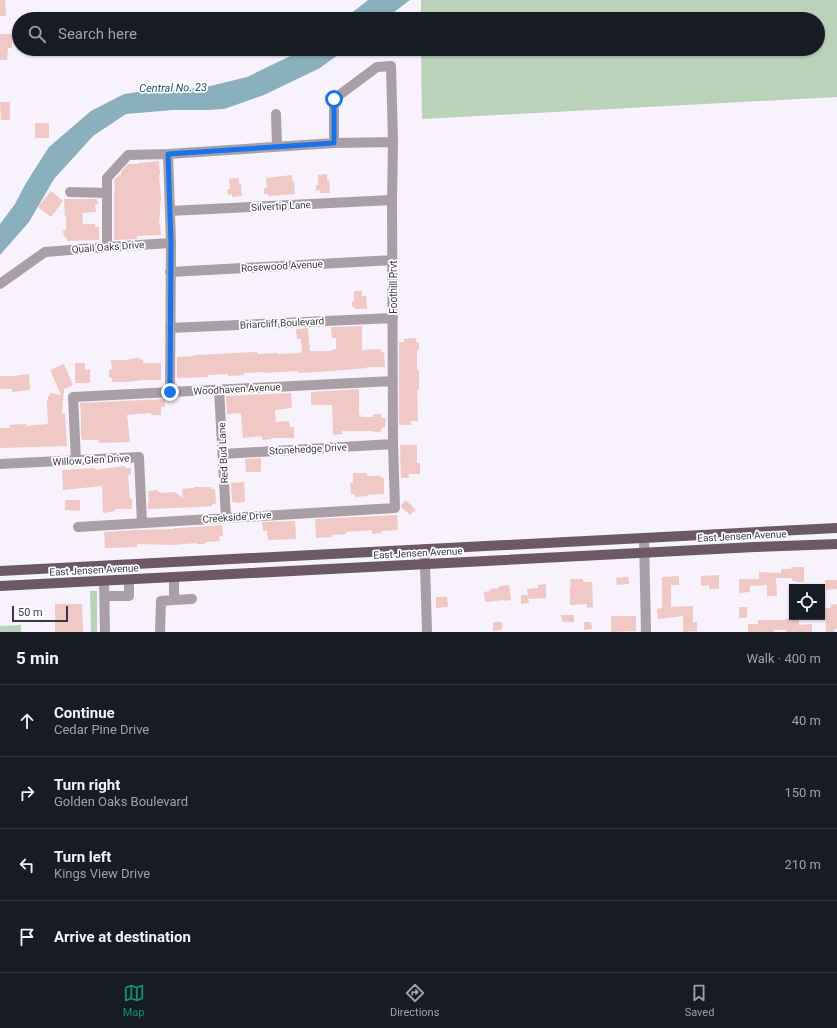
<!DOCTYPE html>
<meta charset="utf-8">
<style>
body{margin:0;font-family:Roboto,sans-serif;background:#242831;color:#f1f3f6}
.controls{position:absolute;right:12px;bottom:12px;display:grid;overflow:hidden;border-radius:0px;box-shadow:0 1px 3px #0004}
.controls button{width:36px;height:36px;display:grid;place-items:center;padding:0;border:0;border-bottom:1px solid #363941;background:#171b24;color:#f1f3f6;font:20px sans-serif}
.scale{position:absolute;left:12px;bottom:10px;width:56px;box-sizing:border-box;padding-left:4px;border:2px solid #3c3842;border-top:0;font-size:11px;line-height:14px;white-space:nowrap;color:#3c3842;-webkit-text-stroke:3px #fff;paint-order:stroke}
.stop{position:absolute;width:12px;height:12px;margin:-9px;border:3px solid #1a73e8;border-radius:50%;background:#fff}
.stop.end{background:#1a73e8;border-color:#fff;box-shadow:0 1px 4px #0008}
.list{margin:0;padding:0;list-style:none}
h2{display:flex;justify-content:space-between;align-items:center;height:52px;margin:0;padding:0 16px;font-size:17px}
h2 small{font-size:13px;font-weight:400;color:#9ea1a6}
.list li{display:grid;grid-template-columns:26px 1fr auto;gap:12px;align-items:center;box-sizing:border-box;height:72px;padding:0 16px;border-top:1px solid #363941}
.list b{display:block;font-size:15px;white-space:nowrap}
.list p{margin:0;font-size:13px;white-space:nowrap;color:#9ea1a6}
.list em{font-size:13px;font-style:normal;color:#9ea1a6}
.icon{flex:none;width:22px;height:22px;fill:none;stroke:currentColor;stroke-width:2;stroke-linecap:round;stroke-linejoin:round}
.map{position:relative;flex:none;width:837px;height:632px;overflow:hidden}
.search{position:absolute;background:#171b24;box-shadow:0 1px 3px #0004;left:12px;right:12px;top:12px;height:44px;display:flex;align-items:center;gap:10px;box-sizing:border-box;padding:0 14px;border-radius:22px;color:#9ea1a6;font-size:15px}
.sheet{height:340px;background:#171b24}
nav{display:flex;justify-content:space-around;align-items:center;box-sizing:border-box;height:56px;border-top:1px solid #363941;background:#171b24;font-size:11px;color:#9ea1a6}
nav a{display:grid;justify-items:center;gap:2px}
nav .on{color:#109179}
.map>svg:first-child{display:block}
.green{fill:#bad1ba}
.water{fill:#89b0bc}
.building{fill:#f0c8c5}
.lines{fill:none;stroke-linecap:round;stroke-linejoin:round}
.minor{stroke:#aa9fa6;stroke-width:10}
.major{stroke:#6c5965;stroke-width:10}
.route{stroke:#1a73e8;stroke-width:5}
.labels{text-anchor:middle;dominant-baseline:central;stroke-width:3.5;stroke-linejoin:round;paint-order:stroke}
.street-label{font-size:10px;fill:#3c3842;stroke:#fff}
.water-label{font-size:11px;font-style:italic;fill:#1c5260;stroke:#fff}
</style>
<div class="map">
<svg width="837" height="632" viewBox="0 0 837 632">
<rect width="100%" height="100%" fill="#f7f2fc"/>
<path class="green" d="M421,0H837V97L422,119L421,49H818V19H421Z
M90,591H97V632H91Z
M21,625V632H0V626Z"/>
<path class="water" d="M368,0H410L385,19H344Z
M305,49H346L320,68L264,95L224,109L207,110H173L126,114L93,136L54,179L29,222L0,255V224L15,204L26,183L49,147L91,111L124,94L145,91L202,88L247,77Z"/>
<path class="building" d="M0,0H5L6,16H0Z
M0,34H12V48H8L7,60H0Z
M0,102H10V120H1Z
M35,123H49V138H35Z
M159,161L160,174H159L161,198L159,224H160L161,235L137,236V239L114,240V192H115L114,180L119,175H121V172L128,164H138V163Z
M327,174V180H329L330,193H320V190L316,191V185H318V175Z
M292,175V181H294L295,194L268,196V194H264V188H267L266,178Z
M239,178V184L241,183L242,196L232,197V194L228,195L227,189H230L229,179Z
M51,191L63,201L51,217L38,207Z
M64,199H97L98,204L95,205L96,212L82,213L83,224H95V227H99V240L67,241L66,236L64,237L63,230H66V216H65Z
M354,291H362V296H366L367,309H354V306L352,307V301H354Z
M362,326V350L381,349V352H384L385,367H367V368L319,372L298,373V371L264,373V372L244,373V375L228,376V374L208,375L209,377L177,378V357L195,356V355L257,352V354L278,353V354L300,353V352H302L301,339H297L296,329L308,328L310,351H332V350L336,349V338H332L331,327Z
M416,338V342L419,343V350H417V370H419V390H417L418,421H411V425H399V342H404V339Z
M138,358L143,360V363H161V380H144L125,382H112V378H109V370L112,369L111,360H129V359Z
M75,363H85V370L90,369V383H75Z
M64,364L73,385L64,389L62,414L65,413L67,446L0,448V428H10L9,425L26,424V426L48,424L47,404L48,396H50V393L61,395L50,370Z
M29,374L30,390L12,392V389H0V376H13Z
M359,389V415H361V417H373V414H381L382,418H386L385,427L382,428L380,432H373V431H342L343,434L333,435L332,405H311V392Z
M291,393L292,408L275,410L276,422L289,421L290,427H294V438H272V439L262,440V436L243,438L241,413L227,414L226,396Z
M165,399V407H161V415H151V413L127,415L130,442L99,443V440H82V437L81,438V418L80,403Z
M400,445H417V463H420V474H408L409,478H401Z
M261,458V472H246L245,459Z
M125,466V468H131V474L128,475L130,499H132V509H115V511L103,513L102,486L63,490L62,470L95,468V470Z
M353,473H367V476H381V478H384V494L367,495L368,496L355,497V495H354V494H351L350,483H353Z
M244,482L245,502L236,503V502H232L231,483Z
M194,487H211V489H215L216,504H212V506L198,507L148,509V502H149L148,491L158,490V492H160V493L175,492L183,498L182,489L194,488Z
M68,500H80V511L65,510V501Z
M406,500L416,510L410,515L401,507V505Z
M397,515L398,530L382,531V533L372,534V530L346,532V534L332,535V537L316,538L315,519Z
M295,521L296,539L268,540L267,531H263L262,522Z
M222,525L223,536H219L220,541L205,542V544H197V543L173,545L137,544V547L105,548L104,532L137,530L174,529V528H178Z
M791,567H804V582H796V581H792V578H776L777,596H767V585L750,586V592L739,593V579H759V572L781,573V569H791Z
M719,575V589H709V585L701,586V576Z
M679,576V585H671V607L693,606V622H697V631L683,632V616L658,619L657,609L662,608V577Z
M628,577L629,584L617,585L616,578Z
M570,579H583V582H592L593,607L587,608V604L570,605V586H571Z
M825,580H837V589L826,590Z
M546,584V598L528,599L529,603L521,604V595H528L527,589L538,588V585Z
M509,585L511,600L505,601V600L485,602L484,592L490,591V589L499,588V586Z
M436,597H447L448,607L436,608Z
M55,604H82L83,632H55Z
M837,604V629H834L835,632H826L825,608H831L830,605Z
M739,607H747V618H739Z
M561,615H574V622H562Z
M611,616H636V631L611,632Z
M785,619H799V625L812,624V632H786V630H774V632H748V624H758V620H785Z
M493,622H502V630L493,631Z
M584,622H591L592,629L584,630Z"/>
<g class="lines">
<path class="minor" d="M276,114L277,146
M168,154L171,243L170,392
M70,192L107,193
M170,211L392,200
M107,247V178L128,155L168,154L334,143L393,142
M170,272L393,260
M0,284L45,252L107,247L171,243
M170,328L393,318
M219,389L226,518
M223,454L393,444
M76,461L73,397L393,381
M0,464L139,457L142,523
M78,527L395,508L393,444L392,200L393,142L391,66L377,67L334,99V143
M644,538L646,632
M424,549L425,565L427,632
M104,581L105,632
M105,596H129V580
M174,600L192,599
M160,632L161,601L174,600V578"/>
<path class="major" d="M0,571L837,528
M0,586L755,547L837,544"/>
</g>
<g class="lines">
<path class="route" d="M170,392L171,243L168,154L334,143V99"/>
</g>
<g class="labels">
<g class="street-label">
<text transform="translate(281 206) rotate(-3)">Silvertip Lane</text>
<text transform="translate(108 247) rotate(-4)">Quail Oaks Drive</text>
<text transform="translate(282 266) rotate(-3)">Rosewood Avenue</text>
<text transform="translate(393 287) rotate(-90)">Foothill Prvt</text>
<text transform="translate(282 323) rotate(-3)">Briarcliff Boulevard</text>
<text transform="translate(237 389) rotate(-3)">Woodhaven Avenue</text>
<text transform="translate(308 449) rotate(-3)">Stonehedge Drive</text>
<text transform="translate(223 453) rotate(-93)">Red Bud Lane</text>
<text transform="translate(91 460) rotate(-3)">Willow Glen Drive</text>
<text transform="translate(237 517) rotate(-4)">Creekside Drive</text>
<text transform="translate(742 536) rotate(-3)">East Jensen Avenue</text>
<text transform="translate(418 553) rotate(-3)">East Jensen Avenue</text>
<text transform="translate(94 570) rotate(-3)">East Jensen Avenue</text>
</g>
<g class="water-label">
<text transform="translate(173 88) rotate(-1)">Central No. 23</text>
</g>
</g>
</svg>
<div class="controls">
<button><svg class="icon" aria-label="locate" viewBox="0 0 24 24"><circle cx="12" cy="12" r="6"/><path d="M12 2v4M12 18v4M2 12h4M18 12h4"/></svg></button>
</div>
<div class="scale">50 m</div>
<div class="stop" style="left:334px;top:99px"></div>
<div class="stop end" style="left:170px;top:392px"></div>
<div class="search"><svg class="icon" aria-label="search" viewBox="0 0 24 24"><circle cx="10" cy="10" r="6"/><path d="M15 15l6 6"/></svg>Search here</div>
</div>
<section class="sheet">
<h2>5 min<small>Walk · 400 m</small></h2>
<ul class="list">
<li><svg class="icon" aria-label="ahead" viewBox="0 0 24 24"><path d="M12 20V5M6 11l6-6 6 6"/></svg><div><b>Continue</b><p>Cedar Pine Drive</p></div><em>40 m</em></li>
<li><svg class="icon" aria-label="right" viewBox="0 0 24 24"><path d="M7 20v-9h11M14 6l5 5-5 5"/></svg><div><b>Turn right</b><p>Golden Oaks Boulevard</p></div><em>150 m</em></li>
<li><svg class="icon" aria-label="left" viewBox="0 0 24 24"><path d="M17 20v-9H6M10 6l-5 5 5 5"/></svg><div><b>Turn left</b><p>Kings View Drive</p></div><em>210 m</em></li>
<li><svg class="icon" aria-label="arrive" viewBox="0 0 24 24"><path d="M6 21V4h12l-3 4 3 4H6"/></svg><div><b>Arrive at destination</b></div></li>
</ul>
</section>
<nav>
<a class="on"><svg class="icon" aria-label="map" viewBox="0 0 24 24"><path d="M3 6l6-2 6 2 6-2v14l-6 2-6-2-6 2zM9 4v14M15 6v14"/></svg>Map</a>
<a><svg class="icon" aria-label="directions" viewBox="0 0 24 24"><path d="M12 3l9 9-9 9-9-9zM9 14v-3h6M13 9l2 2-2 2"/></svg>Directions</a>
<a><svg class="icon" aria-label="saved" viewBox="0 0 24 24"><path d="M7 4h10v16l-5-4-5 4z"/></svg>Saved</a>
</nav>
